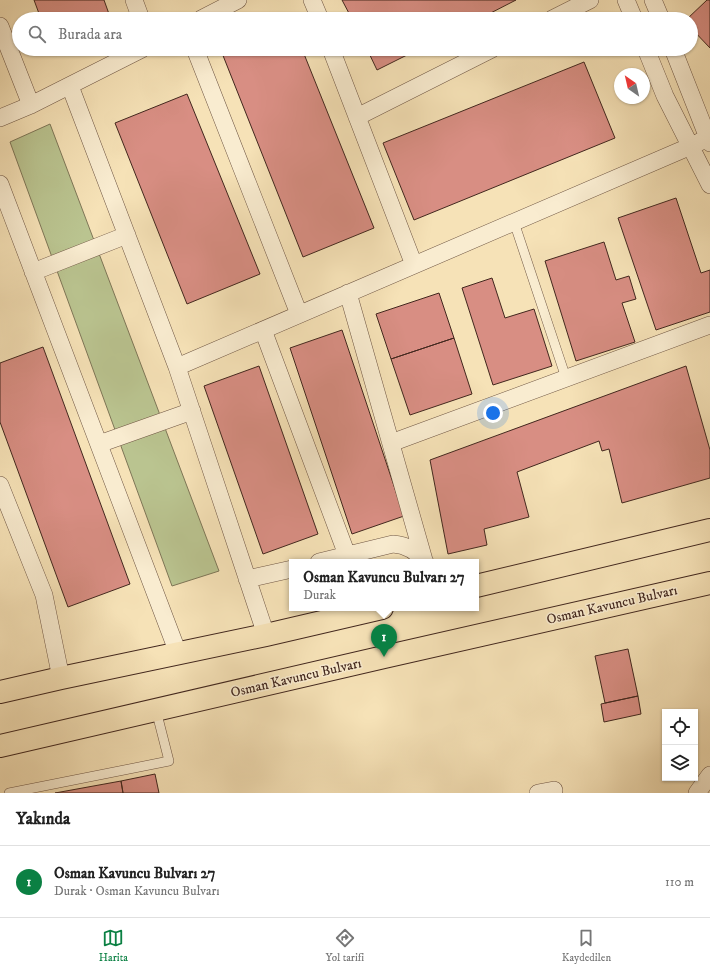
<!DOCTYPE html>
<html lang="tr">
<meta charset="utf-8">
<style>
body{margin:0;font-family:"IM FELL DW Pica",serif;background:#f2f2f2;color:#222}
.controls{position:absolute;right:12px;bottom:12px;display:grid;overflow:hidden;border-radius:0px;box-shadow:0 1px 3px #0004}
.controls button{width:36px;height:36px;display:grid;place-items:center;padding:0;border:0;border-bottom:1px solid #e0e0e0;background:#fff;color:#222;font:20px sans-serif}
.compass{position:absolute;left:614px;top:68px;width:36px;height:36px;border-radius:50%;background:#fff;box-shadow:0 1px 3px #0004;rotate:326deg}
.you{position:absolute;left:493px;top:413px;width:14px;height:14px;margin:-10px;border:3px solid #fff;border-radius:50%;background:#1a73e8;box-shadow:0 0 0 6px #1a73e833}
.badge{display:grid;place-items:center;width:26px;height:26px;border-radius:50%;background:#0b8043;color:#fff;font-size:13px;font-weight:700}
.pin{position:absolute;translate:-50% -33px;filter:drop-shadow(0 1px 2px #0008)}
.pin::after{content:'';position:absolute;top:21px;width:14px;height:12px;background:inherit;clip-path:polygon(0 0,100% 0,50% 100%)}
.popup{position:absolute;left:289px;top:559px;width:190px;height:52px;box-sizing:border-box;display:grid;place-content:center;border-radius:0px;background:#fff;filter:drop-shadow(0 1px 3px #0005);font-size:13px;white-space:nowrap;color:#767676}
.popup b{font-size:15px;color:#222}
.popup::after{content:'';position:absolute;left:50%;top:100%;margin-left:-8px;border:8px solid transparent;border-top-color:#fff}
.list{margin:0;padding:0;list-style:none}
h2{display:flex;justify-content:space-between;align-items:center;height:52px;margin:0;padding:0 16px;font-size:17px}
h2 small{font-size:13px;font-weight:400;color:#767676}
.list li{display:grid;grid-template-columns:26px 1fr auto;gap:12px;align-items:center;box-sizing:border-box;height:72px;padding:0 16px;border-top:1px solid #e0e0e0}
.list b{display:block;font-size:15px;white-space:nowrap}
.list p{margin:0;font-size:13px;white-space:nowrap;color:#767676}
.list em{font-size:13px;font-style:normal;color:#767676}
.icon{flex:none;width:22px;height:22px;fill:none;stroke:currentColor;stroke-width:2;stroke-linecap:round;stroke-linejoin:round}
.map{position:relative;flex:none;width:710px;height:793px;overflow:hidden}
.search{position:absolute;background:#fff;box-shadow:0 1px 3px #0004;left:12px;right:12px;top:12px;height:44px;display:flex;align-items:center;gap:10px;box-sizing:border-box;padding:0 14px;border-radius:22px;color:#767676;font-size:15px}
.sheet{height:124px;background:#fff}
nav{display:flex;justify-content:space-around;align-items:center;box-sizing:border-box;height:56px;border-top:1px solid #e0e0e0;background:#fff;font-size:11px;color:#767676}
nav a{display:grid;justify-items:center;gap:2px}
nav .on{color:#0b8043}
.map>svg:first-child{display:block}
.green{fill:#bac490;stroke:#7e7657}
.building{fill:#d88e83;stroke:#42271e}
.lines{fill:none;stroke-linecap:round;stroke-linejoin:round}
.lane-casing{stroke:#6f5644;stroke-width:10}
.street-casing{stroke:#6f5644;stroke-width:18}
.highway-casing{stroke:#42271e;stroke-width:24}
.lane{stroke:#f9ecd0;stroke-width:9}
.street{stroke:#f9ecd0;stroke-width:17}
.highway{stroke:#f6e2b7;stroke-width:22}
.labels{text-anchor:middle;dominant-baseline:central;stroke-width:3;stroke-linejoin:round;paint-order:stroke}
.street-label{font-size:14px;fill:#42271e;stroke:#f9ecd0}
</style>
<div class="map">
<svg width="710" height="793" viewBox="0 0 710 793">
<rect width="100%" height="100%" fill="#f6e2b7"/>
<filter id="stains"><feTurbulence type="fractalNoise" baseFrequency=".005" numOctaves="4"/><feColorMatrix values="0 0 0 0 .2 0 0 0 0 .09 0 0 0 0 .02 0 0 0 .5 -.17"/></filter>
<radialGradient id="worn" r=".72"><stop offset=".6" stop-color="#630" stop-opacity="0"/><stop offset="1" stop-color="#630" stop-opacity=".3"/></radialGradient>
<path class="green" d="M50,124L219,571L172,586L10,142Z"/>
<path class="building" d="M34,0H104L109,14L94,19H41Z
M342,0H516L479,19H352Z
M707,0H710V48L691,28V19H687Z
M232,49H302L374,228L303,257L222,53Z
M367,49H419L377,70Z
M584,62L615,138L414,220L383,143Z
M187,94L260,274L187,304L115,123Z
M676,198L701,273L710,270V312L656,330L618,218Z
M604,242L616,280L629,276L636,299L622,303L635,342L576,361L545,261Z
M492,278L505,318L534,309L552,366L493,385L462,288Z
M439,293L454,338L391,359L376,314Z
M342,330L404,516L352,534L290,348Z
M454,338L472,394L410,415L391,359Z
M43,347L130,584L68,607L0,422V363Z
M259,366L318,534L263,554L204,386Z
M686,366L710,450V478L622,503L609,449L602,451L599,441L517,472L529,517L484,529L487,545L448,554L430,460Z
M628,649L638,696L605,703L595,656Z
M638,696L641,714L604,722L601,704Z
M155,774L159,793H123L121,781Z
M121,781L123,793H55Z"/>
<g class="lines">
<defs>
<path id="lane" d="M514,222L566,378
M9,793L169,761L156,710"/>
<path id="street" d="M134,0L141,19
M312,0L320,19
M626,0L634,19
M653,0L661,19
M201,19L238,0
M552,19L590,0
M0,26L31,105
M195,49L299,314
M331,49L414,265
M646,49L665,96L710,185
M673,49L710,143
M70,86L177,367L266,635
M357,117L492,49
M0,118L31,105L142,49
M0,184L178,653
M33,272L127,235
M348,293L424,560
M263,330L347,555
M177,367L691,146L710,137
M391,443L710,325
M99,444L192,411
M0,485L44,595L61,678
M319,562L393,544C407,545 417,551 425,562
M247,579L292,569
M538,793L554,790
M697,793L710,775"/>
<path id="highway" d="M476,586L710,530
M0,692L61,678L266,635L382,608
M0,746L384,657L710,583"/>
</defs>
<use href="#lane" class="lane-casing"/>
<use href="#street" class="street-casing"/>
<use href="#highway" class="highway-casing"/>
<use href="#lane" class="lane"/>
<use href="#street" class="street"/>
<use href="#highway" class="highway"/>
</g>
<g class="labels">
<g class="street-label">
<text transform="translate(612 605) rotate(-13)">Osman Kavuncu Bulvarı</text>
<text transform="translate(296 678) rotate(-13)">Osman Kavuncu Bulvarı</text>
</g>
</g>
<rect width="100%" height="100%" filter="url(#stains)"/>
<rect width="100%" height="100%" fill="url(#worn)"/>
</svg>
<div class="controls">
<button><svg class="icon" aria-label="locate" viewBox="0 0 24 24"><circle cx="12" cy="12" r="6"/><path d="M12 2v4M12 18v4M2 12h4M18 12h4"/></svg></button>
<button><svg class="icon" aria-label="layers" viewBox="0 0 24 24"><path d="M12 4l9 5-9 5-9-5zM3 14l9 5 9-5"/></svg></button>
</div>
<svg class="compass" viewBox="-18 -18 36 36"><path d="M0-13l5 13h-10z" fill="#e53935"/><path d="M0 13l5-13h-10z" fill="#767676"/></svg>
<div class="you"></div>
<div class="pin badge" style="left:384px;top:657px">1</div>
<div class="popup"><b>Osman Kavuncu Bulvarı 27</b>Durak</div>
<div class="search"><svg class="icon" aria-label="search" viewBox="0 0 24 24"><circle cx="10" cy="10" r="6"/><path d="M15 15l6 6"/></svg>Burada ara</div>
</div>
<section class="sheet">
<h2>Yakında<small></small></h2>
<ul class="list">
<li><span class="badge">1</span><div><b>Osman Kavuncu Bulvarı 27</b><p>Durak · Osman Kavuncu Bulvarı</p></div><em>110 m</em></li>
</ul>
</section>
<nav>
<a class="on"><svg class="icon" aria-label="map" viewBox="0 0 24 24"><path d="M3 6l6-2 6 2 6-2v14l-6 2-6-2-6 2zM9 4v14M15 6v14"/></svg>Harita</a>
<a><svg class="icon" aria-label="directions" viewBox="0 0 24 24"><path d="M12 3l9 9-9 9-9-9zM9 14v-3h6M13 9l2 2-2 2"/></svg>Yol tarifi</a>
<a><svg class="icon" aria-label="saved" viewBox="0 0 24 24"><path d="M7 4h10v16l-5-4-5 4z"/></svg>Kaydedilen</a>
</nav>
